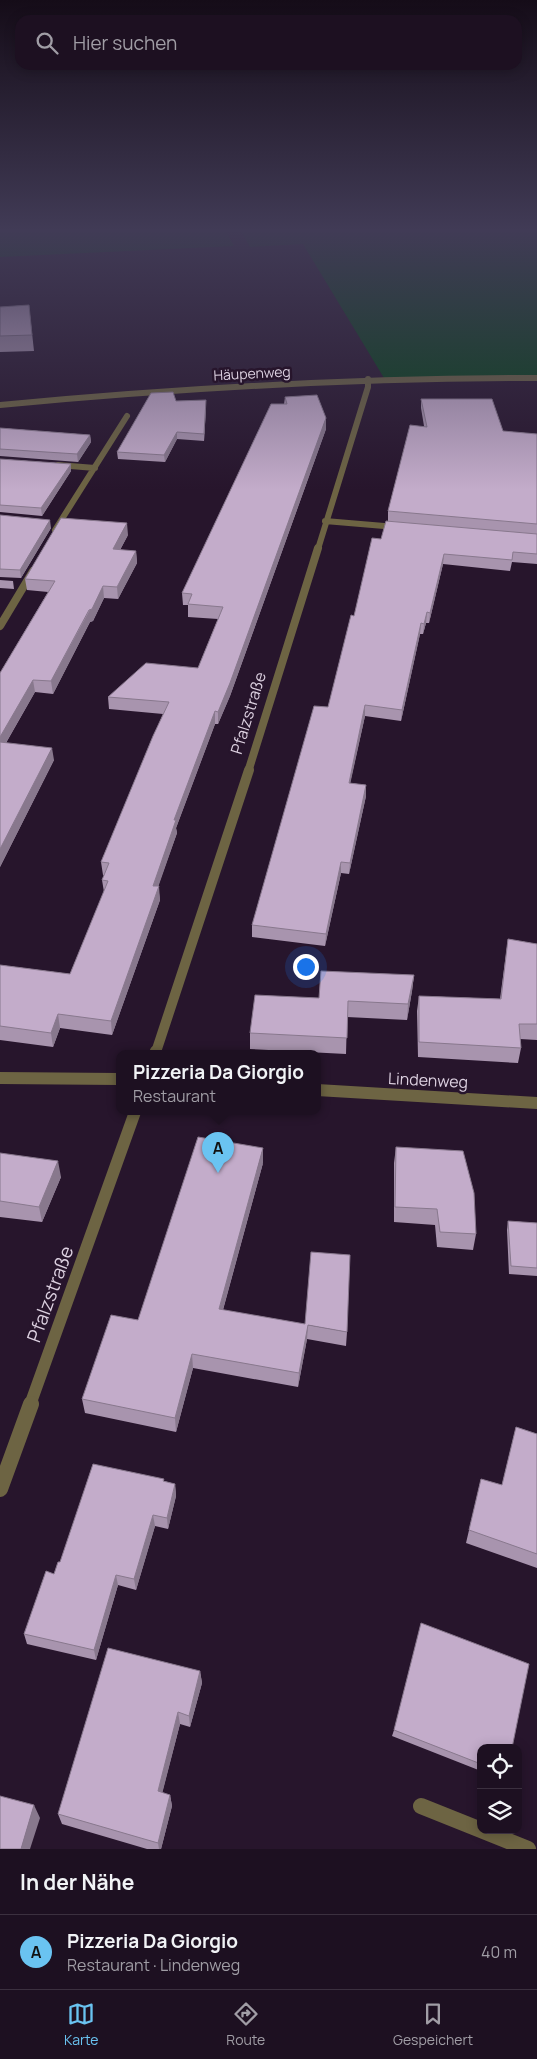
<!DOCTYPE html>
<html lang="de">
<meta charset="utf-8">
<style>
body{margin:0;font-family:Manrope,sans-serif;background:#25192a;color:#f1f3f6}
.controls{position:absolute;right:15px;bottom:15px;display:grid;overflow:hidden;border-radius:10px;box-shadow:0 2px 12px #0003}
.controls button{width:45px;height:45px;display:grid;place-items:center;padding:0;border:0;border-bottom:1px solid #3b303f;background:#1d1021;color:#f1f3f6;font:25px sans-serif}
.you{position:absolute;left:305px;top:966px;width:18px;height:18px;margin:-12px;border:4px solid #fff;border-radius:50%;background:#1a73e8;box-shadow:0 0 0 8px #1a73e833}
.badge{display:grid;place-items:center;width:32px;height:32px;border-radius:50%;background:#6ac3f1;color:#111;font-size:16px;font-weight:700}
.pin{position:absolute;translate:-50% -41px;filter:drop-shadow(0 1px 2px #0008)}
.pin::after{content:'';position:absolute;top:26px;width:18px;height:15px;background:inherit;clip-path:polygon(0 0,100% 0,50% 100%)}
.popup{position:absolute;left:116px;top:1050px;width:205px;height:65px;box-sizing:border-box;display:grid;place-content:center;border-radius:10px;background:#1d1021;filter:drop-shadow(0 1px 4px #0005);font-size:16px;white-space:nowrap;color:#a09da5}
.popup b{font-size:19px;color:#f1f3f6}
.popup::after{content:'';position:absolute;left:50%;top:100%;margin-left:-10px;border:10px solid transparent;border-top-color:#1d1021}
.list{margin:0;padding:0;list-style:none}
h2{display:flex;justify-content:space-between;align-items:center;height:65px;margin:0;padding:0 20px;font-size:21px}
h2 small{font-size:16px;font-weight:400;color:#a09da5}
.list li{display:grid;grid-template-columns:32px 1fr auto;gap:15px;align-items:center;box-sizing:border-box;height:75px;padding:0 20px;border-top:1px solid #3b303f}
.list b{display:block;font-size:19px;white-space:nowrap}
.list p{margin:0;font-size:16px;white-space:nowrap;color:#a09da5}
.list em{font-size:16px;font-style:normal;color:#a09da5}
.icon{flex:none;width:28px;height:28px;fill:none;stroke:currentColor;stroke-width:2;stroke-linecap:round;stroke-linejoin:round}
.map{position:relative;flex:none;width:537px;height:1849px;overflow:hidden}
.search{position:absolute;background:#1d1021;box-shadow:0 2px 12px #0003;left:15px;right:15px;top:15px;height:55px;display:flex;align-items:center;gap:12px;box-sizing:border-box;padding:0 18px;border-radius:15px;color:#a09da5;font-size:19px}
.sheet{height:140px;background:#1d1021}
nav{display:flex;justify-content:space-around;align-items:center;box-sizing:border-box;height:70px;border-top:1px solid #3b303f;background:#1d1021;font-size:14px;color:#a09da5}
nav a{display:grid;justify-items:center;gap:2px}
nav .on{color:#6ac3f1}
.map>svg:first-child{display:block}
.green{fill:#064219}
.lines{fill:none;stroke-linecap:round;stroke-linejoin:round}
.minor-far4{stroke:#6d6443;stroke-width:6}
.minor-far3{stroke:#6d6443;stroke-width:8}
.minor-far2{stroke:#6d6443;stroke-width:10}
.minor-far1{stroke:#6d6443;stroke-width:12}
.minor{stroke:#6d6443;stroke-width:16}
.tertiary{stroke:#6d6443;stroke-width:6}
.wall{fill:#a894ae}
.shaded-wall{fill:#88788d}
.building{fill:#c3acca;stroke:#88788d}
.labels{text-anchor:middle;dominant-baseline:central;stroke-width:5;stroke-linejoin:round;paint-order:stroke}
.far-street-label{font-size:14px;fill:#dcd0e0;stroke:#27152c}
.street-label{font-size:16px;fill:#dcd0e0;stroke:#27152c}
.near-street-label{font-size:19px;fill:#dcd0e0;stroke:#27152c}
</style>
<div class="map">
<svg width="537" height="1849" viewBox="0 0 537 1849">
<rect width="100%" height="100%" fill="#27152c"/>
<path class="green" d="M0,231H226L234,246L0,257Z
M241,231H537V380L384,378L303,244L250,247Z"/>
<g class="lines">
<path class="minor-far4" d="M58,465L95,468
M325,521L396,527
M55,530L127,416
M318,549L368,387V379"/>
<path class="minor-far3" d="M0,626L33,571
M248,772L318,548"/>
<path class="minor-far2" d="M156,1052L249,770"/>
<path class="minor-far1" d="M155,1054L156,1051
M0,1078L119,1079
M317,1090L537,1103
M30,1405L135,1112"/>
<path class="minor" d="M0,1489L31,1404
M421,1806L481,1830
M481,1830L528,1849"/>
<path class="tertiary" d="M0,405C179,388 357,378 537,378"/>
</g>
<path class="wall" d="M29,305L34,351L0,352V307Z
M285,397L326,429L230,696L218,724H215L176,828L177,833L158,886L160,900L112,1035L60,1028L53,1047L0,1040V965L70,974L104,892L102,880L104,875H103L101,862L163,714L109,709L108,697L198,668L218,619L188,617V605H183L182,593L284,404Z
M421,399L503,431L537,434V564L512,562L510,571L443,564L429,623H426L423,634H420L401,721L365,716L350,783L366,785V796L349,874L341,873L325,946L252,937V925L328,707L354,616L388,521V511L424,426L421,408Z
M176,401L206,407L204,441L177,439L165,462L118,459L117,452Z
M0,428L90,435L91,442L78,462L0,456Z
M0,459L71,464V471L42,516L0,512Z
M0,515L51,528L21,578L0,577Z
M128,535L120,550L136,551L137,563L118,599L104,598L93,621L90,622L53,694L35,692L6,743L54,760L0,867V673L48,592L27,590L25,579Z
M0,580L13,581L14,589L0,588Z
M508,939L537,944V1040L520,1039L521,1048L518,1063L418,1057L417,1011L419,996L500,999Z
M414,975L412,991L407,1020L347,1017L346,1054L250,1049V1033L319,998Z
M396,1147L476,1234L473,1250L437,1247L435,1225L394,1222V1163Z
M0,1153L61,1177L42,1222L0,1217Z
M263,1163L223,1310L347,1332L346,1346L307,1339L298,1387L193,1368L176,1432L85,1413L82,1399L138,1320Z
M508,1221L537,1223V1276L509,1274L507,1230Z
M516,1427L537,1434V1568L466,1543L481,1479L502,1485Z
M164,1479V1481L175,1484L176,1496L168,1529L155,1526L136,1590L118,1585L96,1660L27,1644L24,1634L54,1574Z
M200,1671L202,1683L190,1727L180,1724L162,1793L170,1795L172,1806L161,1849H147L62,1824L58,1814Z
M394,1730L481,1748V1771L392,1736Z"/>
<path class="shaded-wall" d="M206,400V407L204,441V434Z
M326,418V429L230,696L218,724V712Z
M177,432V439L165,462L164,455Z
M90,435L91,442L78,462L77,454Z
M71,464V471L42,516L41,508Z
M50,520L51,528L21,578L20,570Z
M127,523L128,535L114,561L113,549Z
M136,551L137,563L118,599L117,587Z
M444,554L443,564L429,623L430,613Z
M103,586L104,598L93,621L90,622L53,694L51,681Z
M427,612L426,623L423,634L424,624Z
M421,623L420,634L401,721L402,710Z
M33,680L35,692L0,753V737Z
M365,705V716L348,794L349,783Z
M215,711V724L176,828L177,833L154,899L153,886L174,820Z
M52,748L54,760L0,867V849Z
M366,785V796L349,874L350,863Z
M341,862V873L325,946L326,934Z
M159,886L160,900L112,1035L111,1021Z
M414,975L412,991L407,1020L408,1004Z
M58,1014L60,1028L53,1047L51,1033Z
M263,1148V1163L219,1324V1309Z
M58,1161L61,1177L42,1222L39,1207Z
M308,1325L307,1339L298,1387L299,1373Z
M192,1354L193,1368L176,1432L175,1418Z
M175,1484L176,1496L168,1529L167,1518Z
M153,1515L155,1526L136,1590L134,1579Z
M116,1575L118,1585L96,1660L94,1650Z
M200,1671L202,1683L190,1727L189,1716Z
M178,1712L180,1724L160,1802L158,1791Z
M170,1795L172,1806L161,1849H159L158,1843Z
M34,1805L40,1818L30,1849H21Z"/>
<path class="building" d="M29,305L32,335L0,336V307Z
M173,392L176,401L206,400L204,434L177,432L164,455L117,452L151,393Z
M317,395L326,418L230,683L218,712L215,711L174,820H176L153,886H159L111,1021L58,1014L51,1033L0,1026V965L70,974L108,881L102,880L109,863L101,862L153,736L169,702L108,697L146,663L198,668L223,607L188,604L192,594L182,593L271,404H287L285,397Z
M421,399H492L503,431L537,434V524L388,511L410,425L427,427Z
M0,428L90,435L77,454L0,449Z
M0,459L71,464L41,508L0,505Z
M0,515L50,520L20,570L0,569Z
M61,518L127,523L113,549L136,551L117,587L103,586L92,609L89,610L51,681L33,680L0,737V673L55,581L25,579Z
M386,521L537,534V554L513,552L512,560L444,554L430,613L427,612L424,624L421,623L402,710L365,705L349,783L366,785L350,863L341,862L326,934L252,925L314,706L328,707L351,615L354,616L372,538L381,539Z
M0,742L52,748L0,849Z
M508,939L537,944V1024H519L521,1048L419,1042V996L501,999Z
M321,971L414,975L408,1004L348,1001L347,1038L250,1033L255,995L319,998Z
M198,1137L263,1148L219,1309L305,1324L311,1252L350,1255L347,1332L308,1325L299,1373L192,1354L175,1418L82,1399L111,1315L138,1320Z
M396,1147L463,1151L474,1193L476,1234L440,1232L437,1209L395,1207Z
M0,1153L58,1161L39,1207L0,1201Z
M508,1221L537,1223V1268L511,1266Z
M516,1427L537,1434V1554L469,1530L481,1479L502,1485Z
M93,1464L164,1479L163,1481L175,1484L167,1518L153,1515L134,1579L116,1575L94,1650L24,1634L46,1571L54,1574L58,1562H60Z
M421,1623L529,1664L512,1748H481V1764L394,1730Z
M108,1648L200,1671L189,1716L178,1712L158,1791L170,1795L158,1843L58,1814Z
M0,1796L34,1805L21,1849H0Z"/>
<linearGradient id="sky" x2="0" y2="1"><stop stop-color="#150c18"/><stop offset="0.47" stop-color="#413b56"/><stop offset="1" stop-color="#413b56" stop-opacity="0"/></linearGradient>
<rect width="537" height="490" fill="url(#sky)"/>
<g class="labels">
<g class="far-street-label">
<text transform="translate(252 373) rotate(-3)">Häupenweg</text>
</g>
<g class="street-label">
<text transform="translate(248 713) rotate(-73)">Pfalzstraße</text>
<text transform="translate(428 1080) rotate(3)">Lindenweg</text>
</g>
<g class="near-street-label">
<text transform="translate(50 1294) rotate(-70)">Pfalzstraße</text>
</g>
</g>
</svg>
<div class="controls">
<button><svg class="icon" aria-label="locate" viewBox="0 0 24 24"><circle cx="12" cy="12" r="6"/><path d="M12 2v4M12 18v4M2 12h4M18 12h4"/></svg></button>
<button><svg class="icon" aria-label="layers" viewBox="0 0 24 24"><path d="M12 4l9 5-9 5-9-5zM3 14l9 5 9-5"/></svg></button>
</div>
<div class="you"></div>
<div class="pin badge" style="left:218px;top:1173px">A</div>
<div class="popup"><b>Pizzeria Da Giorgio</b>Restaurant</div>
<div class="search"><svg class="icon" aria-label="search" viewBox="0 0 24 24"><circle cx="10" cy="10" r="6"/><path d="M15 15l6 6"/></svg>Hier suchen</div>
</div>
<section class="sheet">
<h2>In der Nähe<small></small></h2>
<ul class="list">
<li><span class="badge">A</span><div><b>Pizzeria Da Giorgio</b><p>Restaurant · Lindenweg</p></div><em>40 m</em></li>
</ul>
</section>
<nav>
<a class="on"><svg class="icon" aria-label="map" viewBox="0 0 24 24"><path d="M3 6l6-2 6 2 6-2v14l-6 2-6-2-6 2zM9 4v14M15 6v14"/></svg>Karte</a>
<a><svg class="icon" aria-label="directions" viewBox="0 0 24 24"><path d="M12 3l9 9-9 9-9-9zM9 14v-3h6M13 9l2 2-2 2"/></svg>Route</a>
<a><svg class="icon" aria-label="saved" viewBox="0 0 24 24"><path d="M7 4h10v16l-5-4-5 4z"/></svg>Gespeichert</a>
</nav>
